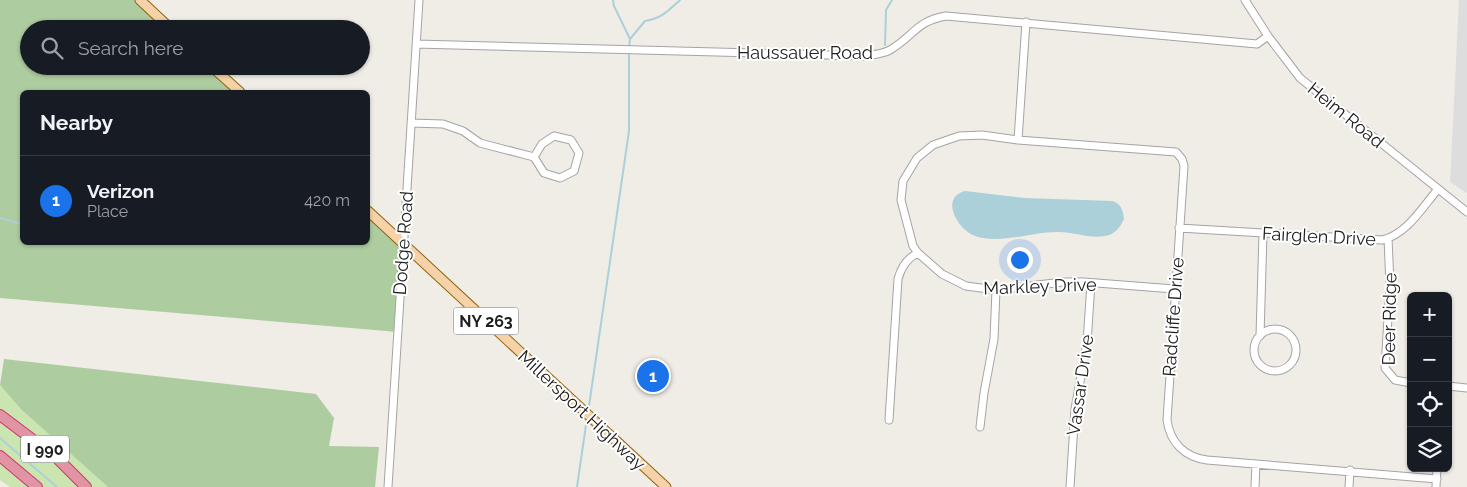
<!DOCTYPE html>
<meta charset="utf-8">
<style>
body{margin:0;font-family:Raleway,sans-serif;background:#242831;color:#f1f3f6}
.controls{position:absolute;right:15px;bottom:15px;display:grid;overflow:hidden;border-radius:8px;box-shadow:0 1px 4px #0004}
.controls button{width:45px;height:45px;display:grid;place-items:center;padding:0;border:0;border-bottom:1px solid #363941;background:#171b24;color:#f1f3f6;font:25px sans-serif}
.you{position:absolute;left:1019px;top:259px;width:18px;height:18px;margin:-12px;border:4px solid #fff;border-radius:50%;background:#1a73e8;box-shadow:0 0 0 8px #1a73e833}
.badge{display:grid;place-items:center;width:32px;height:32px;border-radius:50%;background:#1a73e8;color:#fff;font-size:16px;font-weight:700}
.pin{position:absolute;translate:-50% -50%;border:2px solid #fff;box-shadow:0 1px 5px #0006}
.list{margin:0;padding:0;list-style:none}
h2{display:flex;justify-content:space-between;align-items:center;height:65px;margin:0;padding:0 20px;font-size:21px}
h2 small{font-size:16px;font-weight:400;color:#9ea1a6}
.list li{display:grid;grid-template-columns:32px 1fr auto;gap:15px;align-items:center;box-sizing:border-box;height:90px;padding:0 20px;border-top:1px solid #363941}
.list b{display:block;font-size:19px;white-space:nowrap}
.list p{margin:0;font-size:16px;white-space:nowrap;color:#9ea1a6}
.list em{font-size:16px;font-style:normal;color:#9ea1a6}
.icon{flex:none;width:28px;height:28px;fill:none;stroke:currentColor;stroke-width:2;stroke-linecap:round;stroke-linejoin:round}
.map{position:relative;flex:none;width:1467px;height:487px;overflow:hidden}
.search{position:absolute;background:#171b24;box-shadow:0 1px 4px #0004;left:20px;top:20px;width:350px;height:55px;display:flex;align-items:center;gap:12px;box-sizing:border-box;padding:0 18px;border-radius:28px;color:#9ea1a6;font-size:19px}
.panel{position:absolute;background:#171b24;box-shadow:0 1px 4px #0004;left:20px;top:90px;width:350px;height:155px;border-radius:8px}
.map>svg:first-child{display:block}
.residential{fill:#dedddd}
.grass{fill:#cbe5b1}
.forest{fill:#adcc9f}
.water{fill:#abd0da}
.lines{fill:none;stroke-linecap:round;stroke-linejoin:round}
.stream{stroke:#abd0da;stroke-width:2}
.minor-casing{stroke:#a4a4a4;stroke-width:9}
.major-casing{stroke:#90630c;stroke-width:11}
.highway-casing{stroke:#ce346a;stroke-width:12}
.minor{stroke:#fff;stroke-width:7}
.major{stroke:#f5d2a7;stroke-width:9}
.highway{stroke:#e195a4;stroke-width:10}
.labels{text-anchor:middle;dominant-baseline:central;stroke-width:4;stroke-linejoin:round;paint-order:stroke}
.shield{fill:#fff;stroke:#636363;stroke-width:1}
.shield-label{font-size:16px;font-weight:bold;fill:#202020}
.street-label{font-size:18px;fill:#202020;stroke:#fff}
</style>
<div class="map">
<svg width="1467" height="487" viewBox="0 0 1467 487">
<rect width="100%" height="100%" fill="#f0ede7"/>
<path class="residential" d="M1459,0H1467V193L1450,182Z"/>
<path class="grass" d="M0,385L23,410L108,487H10L0,480Z"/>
<path class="forest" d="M0,0H140L171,29H29V66H211L240,92H22V242H368V210L403,243L398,332L0,298Z
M4,359L316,394L334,418L329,446L379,447L375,487H108L22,410L0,385Z"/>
<path class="water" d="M965,191L1025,198L1112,201C1121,203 1123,210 1124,219C1120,227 1115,235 1105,236C1090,239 1074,232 1059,232C1033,231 1001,245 975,236C958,230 939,198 965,191Z"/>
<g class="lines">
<path class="stream" d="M613,0L614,6L630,39
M885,45L886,10L892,0
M629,48L630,39L645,21C661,19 668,11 680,0
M0,218L22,224
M589,406L629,131V53
M0,438L57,487
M577,487L586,425"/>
<defs>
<path id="minor" d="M1245,0L1268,36L1300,78L1467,212
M416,44L864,56C872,55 883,54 890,50C914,36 916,21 946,16L1257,44L1268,36
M411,123L443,124L463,131L480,143L534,157L544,173L560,178L574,171L579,153L571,140L554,136L542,144L534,157
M1018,140L1026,22
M1179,228L1382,240C1407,234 1422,208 1438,189
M1388,238L1390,285L1385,368L1395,380L1411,383
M1174,289L1084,282H1063L996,290L966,286L942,274L918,253L913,246L901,200L903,181L917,158L933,145L959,136L982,135L1018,140L1176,152L1182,159L1184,166L1167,420C1170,442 1184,457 1207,460L1437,479
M1254 350a21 21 0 1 1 42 0a21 21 0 1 1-42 0Z
M1260,336L1263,233
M1448,386L1467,388
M889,420L898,279C901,268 907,258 918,253
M980,427L984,393L994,339L996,290
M388,487L419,0
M1070,487L1075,409L1087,343L1091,283
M1255,487L1256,464
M1349,487L1350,470
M1436,487L1437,468"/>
<path id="major" d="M140,0L171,29
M211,66L240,92
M368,211L666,487"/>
<path id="highway" d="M0,415L57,458L86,487
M0,456L37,487"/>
</defs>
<use href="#minor" class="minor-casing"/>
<use href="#major" class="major-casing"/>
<use href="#highway" class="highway-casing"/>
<use href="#minor" class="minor"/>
<use href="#major" class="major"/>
<use href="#highway" class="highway"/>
</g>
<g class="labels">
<g class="shield">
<rect x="453.5" y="307.5" width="65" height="27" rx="4"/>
<rect x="21" y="435.5" width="48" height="27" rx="4"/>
</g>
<g class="shield-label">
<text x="486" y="321">NY 263</text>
<text x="45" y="449">I 990</text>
</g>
<g class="street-label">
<text x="805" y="52">Haussauer Road</text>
<text transform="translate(1346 115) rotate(39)">Heim Road</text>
<text transform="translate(1319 236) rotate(3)">Fairglen Drive</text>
<text transform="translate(403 243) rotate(-86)">Dodge Road</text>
<text transform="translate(1040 286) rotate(-2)">Markley Drive</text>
<text transform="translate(1173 317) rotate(-86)">Radcliffe Drive</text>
<text transform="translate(1389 319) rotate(-89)">Deer Ridge</text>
<text transform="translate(1080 385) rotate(-82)">Vassar Drive</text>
<text transform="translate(582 410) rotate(43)">Millersport Highway</text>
</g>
</g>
</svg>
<div class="controls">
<button>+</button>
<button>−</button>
<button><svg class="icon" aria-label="locate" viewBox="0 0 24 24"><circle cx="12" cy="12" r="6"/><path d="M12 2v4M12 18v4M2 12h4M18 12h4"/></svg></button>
<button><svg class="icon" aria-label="layers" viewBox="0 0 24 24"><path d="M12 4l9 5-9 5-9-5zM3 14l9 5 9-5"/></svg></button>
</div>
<div class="you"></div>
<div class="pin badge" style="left:653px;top:376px">1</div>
<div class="search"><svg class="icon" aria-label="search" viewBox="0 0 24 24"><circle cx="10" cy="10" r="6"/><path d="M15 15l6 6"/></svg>Search here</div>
<section class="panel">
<h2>Nearby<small></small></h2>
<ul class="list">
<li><span class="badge">1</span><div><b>Verizon</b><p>Place</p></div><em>420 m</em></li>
</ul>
</section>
</div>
